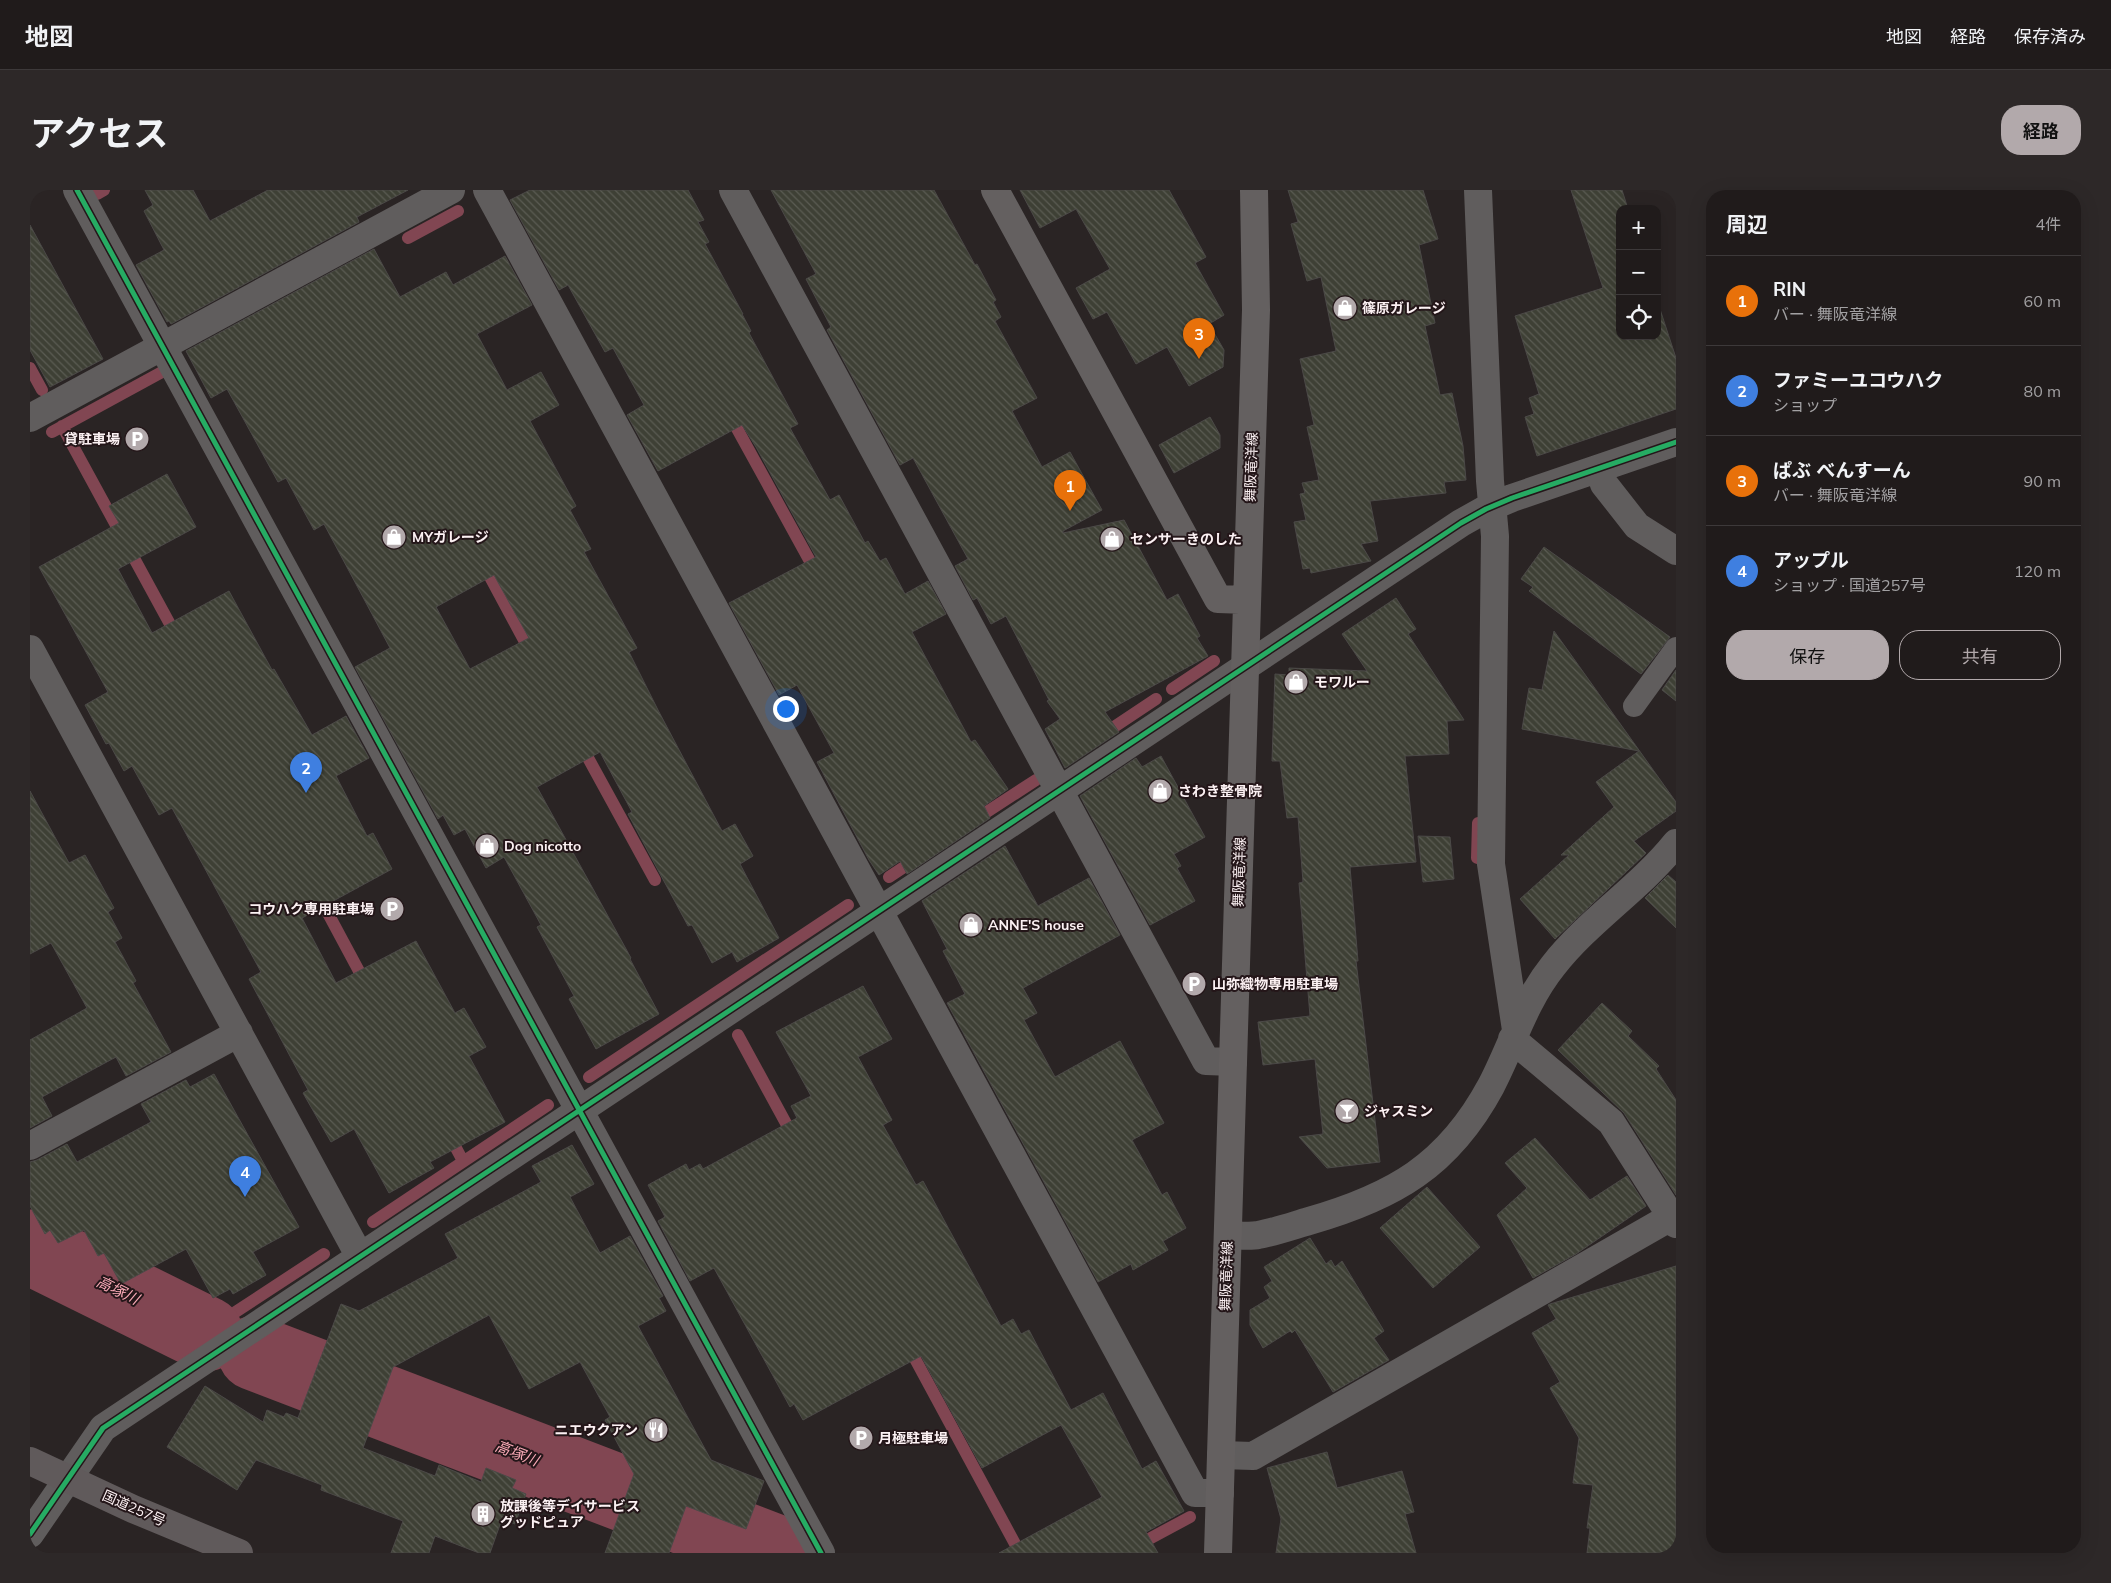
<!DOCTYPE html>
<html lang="ja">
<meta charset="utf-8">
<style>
body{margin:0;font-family:Mulish,"Noto Sans JP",sans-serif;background:#2d2828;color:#f1f3f6}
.controls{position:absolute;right:15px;top:15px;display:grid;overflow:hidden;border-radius:10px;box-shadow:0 5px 20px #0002}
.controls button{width:45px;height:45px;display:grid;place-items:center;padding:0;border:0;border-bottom:1px solid #3d393a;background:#201b1b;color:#f1f3f6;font:25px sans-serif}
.you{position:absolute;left:755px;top:518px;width:18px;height:18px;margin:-12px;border:4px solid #fff;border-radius:50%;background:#1a73e8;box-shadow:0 0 0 8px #1a73e833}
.badge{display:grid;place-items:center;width:32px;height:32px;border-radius:50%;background:#b2a9ab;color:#fff;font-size:16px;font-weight:700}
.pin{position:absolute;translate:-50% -41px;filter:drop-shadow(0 1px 2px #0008)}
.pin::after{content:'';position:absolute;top:26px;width:18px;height:15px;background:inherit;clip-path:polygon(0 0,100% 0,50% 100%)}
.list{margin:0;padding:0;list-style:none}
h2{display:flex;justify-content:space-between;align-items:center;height:65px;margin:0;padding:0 20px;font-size:21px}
h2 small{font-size:16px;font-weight:400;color:#a2a1a3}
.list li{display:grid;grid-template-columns:32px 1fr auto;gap:15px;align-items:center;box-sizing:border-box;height:90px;padding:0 20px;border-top:1px solid #3d393a}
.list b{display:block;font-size:19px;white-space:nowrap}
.list p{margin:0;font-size:16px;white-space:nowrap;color:#a2a1a3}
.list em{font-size:16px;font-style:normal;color:#a2a1a3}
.actions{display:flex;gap:10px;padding:15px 20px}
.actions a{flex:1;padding:11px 0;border:1px solid #b2a9ab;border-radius:20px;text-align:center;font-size:18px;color:#b2a9ab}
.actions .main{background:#b2a9ab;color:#111}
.icon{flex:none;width:28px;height:28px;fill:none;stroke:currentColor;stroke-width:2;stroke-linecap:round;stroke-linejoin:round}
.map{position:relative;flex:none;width:1646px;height:1363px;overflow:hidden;border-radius:20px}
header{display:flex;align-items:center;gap:30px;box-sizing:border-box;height:70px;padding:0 25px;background:#201b1b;border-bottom:1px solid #3d393a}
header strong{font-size:24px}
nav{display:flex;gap:28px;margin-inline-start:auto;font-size:18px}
.intro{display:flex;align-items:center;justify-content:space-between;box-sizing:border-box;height:120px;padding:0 30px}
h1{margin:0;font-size:35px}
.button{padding:12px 22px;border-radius:20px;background:#b2a9ab;color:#111;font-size:18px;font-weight:700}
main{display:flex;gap:30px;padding:0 30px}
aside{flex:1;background:#201b1b;border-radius:20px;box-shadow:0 5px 20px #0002}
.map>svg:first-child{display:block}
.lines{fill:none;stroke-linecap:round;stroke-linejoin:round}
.stream{stroke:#814652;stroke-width:12}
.river{stroke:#814652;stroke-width:75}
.building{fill:url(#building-back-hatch);stroke:#4b4947;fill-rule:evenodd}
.lane{stroke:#605d5d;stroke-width:22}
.street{stroke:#605d5d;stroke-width:28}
.secondary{stroke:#646060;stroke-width:28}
.highway{stroke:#605a5b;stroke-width:28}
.cycleway-casing{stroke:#241619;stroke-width:8}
.cycleway{stroke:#26ab63;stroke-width:5}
.labels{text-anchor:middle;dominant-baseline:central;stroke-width:4;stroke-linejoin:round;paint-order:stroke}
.poi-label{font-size:14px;font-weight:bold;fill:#fcf1f3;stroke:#241619;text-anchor:start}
.street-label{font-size:14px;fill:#fcf1f3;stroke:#241619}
.water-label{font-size:15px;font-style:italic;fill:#faaab7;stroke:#241619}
</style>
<header>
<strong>地図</strong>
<nav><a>地図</a><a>経路</a><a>保存済み</a></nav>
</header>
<div class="intro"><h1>アクセス</h1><a class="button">経路</a></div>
<main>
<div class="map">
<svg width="1646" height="1363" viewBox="0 0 1646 1363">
<defs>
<pattern id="building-back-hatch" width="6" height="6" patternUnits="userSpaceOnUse" patternTransform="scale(1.25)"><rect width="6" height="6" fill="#3e4035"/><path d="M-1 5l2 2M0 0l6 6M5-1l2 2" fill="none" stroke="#5b5c53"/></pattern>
</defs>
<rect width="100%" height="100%" fill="#2a2424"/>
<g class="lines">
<path class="stream" d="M65,0L67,4L74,0
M378,48L428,21
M0,178L12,200
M699,224L787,384
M32,236L147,447
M22,242L132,182
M452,372L502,465
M1142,499L1184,471
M1072,545L1126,509
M551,555L625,690
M943,631L1006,590
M1447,668L1448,633
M859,687L886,669
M286,701L337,796
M708,845L764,948
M559,887L818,715
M419,945L433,971
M343,1032L518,915
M204,1123L294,1064
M175,1143L181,1139
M877,1154L990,1363
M1093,1363L1160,1327"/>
<path class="river" d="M0,1057L176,1144
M225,1163L748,1363"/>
</g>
<path class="building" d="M115,0H163L180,31L238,0H378L327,27L329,32L141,134L139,131L137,132L106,75L134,60L114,21L123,15Z
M500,0H658L674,30L668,32L679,52L675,54L713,124H712L721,141L719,143L768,234L760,238L800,310L809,305L835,353L838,351L850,371L856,368L875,404L898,391L916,424L882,442L941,552L945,550L978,599L954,616L960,628L877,684L870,671L849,685L839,670L787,572L804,563L767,495L749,505L699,413L786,367L726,257L712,235L628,281L597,225L614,215L583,158L575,162L538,95L529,100L480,10Z
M741,0H904L945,75L947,74L966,110L963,112L971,127L965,131L1007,208L982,221L1012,277L1040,262L1072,320L1033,341V343L1094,330L1137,410L1148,404L1170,446L1167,448L1178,466L1075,522L1089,542L1035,578L1015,539L1030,529L1017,511L1019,510L976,426L961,434L947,408L943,410L925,376L938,369L883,268L870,275L797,140L801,137L776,89L786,84Z
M990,0H1139L1176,67L1165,73L1194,125L1179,134L1194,160L1193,177L1159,196L1137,157L1106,174L1077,122L1063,129L1046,98L1080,79L1046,19L1010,38Z
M1258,0H1393L1408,49L1389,55L1405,133L1395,136L1410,205L1422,203L1433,256L1436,290L1414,292L1416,303L1340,311L1348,351L1331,354L1341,371L1281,383L1280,378L1273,379L1264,332L1276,330L1270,304L1275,303L1272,293L1289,290L1277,237L1284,235L1270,169L1306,161L1291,87L1277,91L1261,34L1268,32Z
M1541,0H1592L1598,19H1590V146H1627V110L1646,168V219L1507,266L1495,227L1504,224L1499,208L1509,204L1485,126L1573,98Z
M0,35L73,169L20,197L0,160Z
M344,59L370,107L416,82L423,95L475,66L502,115L447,144L477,200L511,182L529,215L500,231L546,316L540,320L561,359L554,362L607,458L599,462L628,520L692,641L705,634L723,666L710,674L749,748L707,772L702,762L682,773L662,735L658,736L598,624L602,622L570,562L507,597L601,768L600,769L629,824L566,859L539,809L544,806L507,737L511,735L474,667L456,678L435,639L424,645L413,625L408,629L325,477L360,458L294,334L284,340L256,288L248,292L197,199L181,208L156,161ZM464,385L499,448L440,479L406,417Z
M1180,227L1190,245V258L1144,283L1129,255Z
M137,284L166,337L88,379L122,443L199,401L242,480L244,479L282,545L316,526L339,568L306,586L337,646L343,643L362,679L272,728L306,793L386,751L425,823L434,818L456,857L439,866L475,932L400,972L404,978L359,1003L324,939L301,952L273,903L278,900L219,789L231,782L142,618L129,625L102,576L94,581L79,553L76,554L55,515L78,502L9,377L89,333L79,316Z
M1514,357L1640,447L1611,484L1499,401L1503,397L1491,389Z
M1366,408L1386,439L1378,444L1434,530L1417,531L1419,564L1375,566L1386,672L1320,677L1328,771H1326L1350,972L1297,978L1269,947L1293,944L1285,869L1233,875L1228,832L1280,826L1269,693L1273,692L1268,627L1257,628L1250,571H1242L1245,484L1259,485V478L1337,481L1312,444Z
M1524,441L1646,612V621L1604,651L1616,663L1525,749L1490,709L1539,665H1531L1584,617L1566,592L1609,561L1492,539L1499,498L1512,500Z
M1646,480V511L1632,500Z
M1131,566L1175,647L1144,664L1151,676L1147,678L1165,711L1120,735L1050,606L1106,568L1112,577Z
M0,601L39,673L55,665L84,718L78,722L92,748L85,752L106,791L103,793L141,862L96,886L86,867L12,907L22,926L0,938V850L57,818L21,753L0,764Z
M1388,646L1420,647L1424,689L1393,692Z
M975,656L1008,716L1059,688L1090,745L993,798L1007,823L994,830L1025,887L1090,851L1134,933L1102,950L1132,1005L1137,1002L1156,1038L1133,1051L1138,1060L1103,1080L1101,1074L1068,1092L917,813L935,804L913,761L917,759L892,711Z
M1638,685L1646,692V738L1615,708Z
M833,796L862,849L828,867L862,930L853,935L886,995L893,991L971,1136L983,1129L991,1144L999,1140L1041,1220L1073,1203L1112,1279L1126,1271L1154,1321L1116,1342L1128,1363H969L1072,1307L1031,1235L952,1278L891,1166L773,1230L764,1214L760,1217L684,1078L660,1091L628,1031L635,1027L618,995L656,974L659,980L670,974L673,979L767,928L761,916L781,906L746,842Z
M1572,813L1602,841L1598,846L1629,876L1626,879L1646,910V1005L1594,923L1528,860Z
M184,884L269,1037L223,1062L236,1085L203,1104L200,1099L183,1108L156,1059L91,1094L74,1063L68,1066L54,1040L28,1053L20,1040L15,1044L0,1016V972L7,970L37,954L47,972L121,932L111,914L156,890L160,897Z
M1505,948L1560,1010L1597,986L1616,1016L1546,1064L1503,1088L1467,1025L1497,998L1475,973Z
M542,955L564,994L540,1007L570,1063L600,1046L633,1106L629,1108L636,1121L608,1136L681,1270L734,1291L716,1339L656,1316L639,1363H575L604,1284L575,1230L580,1227L550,1172L499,1199L459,1125L363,1177L333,1258L405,1286L409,1275L451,1292L456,1278L486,1290L482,1298L496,1304L485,1334L472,1329L460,1363H449L405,1346L399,1363H361L373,1331L291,1300L292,1295L226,1270L207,1300L137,1257L175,1196L233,1232L237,1220L254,1227L256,1223L268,1228L311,1114L329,1121L428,1068L415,1044L511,992L502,976Z
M1397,997L1450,1057L1403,1098L1350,1038Z
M1280,1048L1296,1074L1301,1070L1305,1077L1312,1071L1354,1141L1344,1148L1359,1170L1303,1202L1265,1140L1262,1143L1260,1141L1233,1158L1220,1135V1120L1240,1108L1234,1097L1242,1091L1234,1077Z
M1646,1076V1363H1557L1560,1338H1557L1563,1295L1543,1293L1549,1248L1520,1198L1530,1192L1502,1143L1526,1129L1518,1115L1520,1114Z
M1297,1262L1307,1298L1372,1281L1384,1322L1375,1324L1386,1363H1246L1251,1329L1237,1278Z"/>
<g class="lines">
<path class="lane" d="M1604,516L1646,458"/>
<path class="street" d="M47,0L791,1363
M457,0L1165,1303H1190
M703,0L1176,871L1203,872
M1448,0L1460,291L1465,346L1461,674L1486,840
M0,228L421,0
M1569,279L1574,294L1607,336L1646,361
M0,459L330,1067
M1482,849L1581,932L1646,1034
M0,956L209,843
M1198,1045C1207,1045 1219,1047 1228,1045C1245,1042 1262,1036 1279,1031C1363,1007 1418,976 1461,896C1482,856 1494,812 1523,776C1558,731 1609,699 1646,653
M1191,1265L1223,1266L1641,1027
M0,1344L73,1238L1431,333L1456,319L1482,308L1646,252"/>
<path class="secondary" d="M965,0L1188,409L1217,410
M1188,1363L1226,120L1224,0"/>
<path class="highway" d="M0,1271L103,1319L209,1363"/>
<defs>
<path id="cycleway" d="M47,0L791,1363
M0,1344L73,1238L1431,333L1456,319L1482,308L1646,252"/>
</defs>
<use href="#cycleway" class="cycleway-casing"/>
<use href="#cycleway" class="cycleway"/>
</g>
<defs>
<symbol id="shop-disc" viewBox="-11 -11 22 22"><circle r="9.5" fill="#b2a9ab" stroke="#241619"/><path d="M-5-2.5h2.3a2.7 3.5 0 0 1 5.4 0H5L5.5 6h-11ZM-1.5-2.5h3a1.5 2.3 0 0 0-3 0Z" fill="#fff"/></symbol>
<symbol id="parking-disc" viewBox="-11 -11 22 22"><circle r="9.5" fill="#b2a9ab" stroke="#241619"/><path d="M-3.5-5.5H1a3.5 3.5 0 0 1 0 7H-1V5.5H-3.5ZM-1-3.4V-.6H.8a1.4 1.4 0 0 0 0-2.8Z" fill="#fff"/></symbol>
<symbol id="bar-disc" viewBox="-11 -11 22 22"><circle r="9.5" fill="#b2a9ab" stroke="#241619"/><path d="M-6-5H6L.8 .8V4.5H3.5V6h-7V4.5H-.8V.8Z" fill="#fff"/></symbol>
<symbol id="restaurant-disc" viewBox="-11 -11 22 22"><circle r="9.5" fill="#b2a9ab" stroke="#241619"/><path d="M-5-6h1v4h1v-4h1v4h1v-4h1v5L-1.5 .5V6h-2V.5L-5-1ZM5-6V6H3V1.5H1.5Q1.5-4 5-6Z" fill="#fff"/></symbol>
<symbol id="building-disc" viewBox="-11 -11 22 22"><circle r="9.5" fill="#b2a9ab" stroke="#241619"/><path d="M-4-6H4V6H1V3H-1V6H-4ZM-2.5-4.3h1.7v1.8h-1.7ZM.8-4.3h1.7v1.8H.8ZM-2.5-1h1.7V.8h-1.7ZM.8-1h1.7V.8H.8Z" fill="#fff"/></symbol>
</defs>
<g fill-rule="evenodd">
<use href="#shop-disc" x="1301" y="104" width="28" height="28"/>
<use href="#parking-disc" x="93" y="235" width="28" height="28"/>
<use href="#shop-disc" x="350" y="333" width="28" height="28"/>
<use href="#shop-disc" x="1068" y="335" width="28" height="28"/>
<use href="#shop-disc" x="1252" y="478" width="28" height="28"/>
<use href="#shop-disc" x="1116" y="587" width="28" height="28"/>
<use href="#shop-disc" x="443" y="642" width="28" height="28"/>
<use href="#parking-disc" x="348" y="705" width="28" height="28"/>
<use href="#shop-disc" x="927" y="721" width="28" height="28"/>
<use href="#parking-disc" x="1150" y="780" width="28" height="28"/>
<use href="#bar-disc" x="1303" y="907" width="28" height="28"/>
<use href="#restaurant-disc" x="612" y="1226" width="28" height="28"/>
<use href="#parking-disc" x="817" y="1234" width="28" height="28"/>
<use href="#building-disc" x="439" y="1310" width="28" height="28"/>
</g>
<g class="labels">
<g class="poi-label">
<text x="1332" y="118">篠原ガレージ</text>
<text x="90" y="249" text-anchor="end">貸駐車場</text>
<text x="382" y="347">MYガレージ</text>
<text x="1100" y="349">センサーきのした</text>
<text x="1284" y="492">モワルー</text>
<text x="1148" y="601">さわき整骨院</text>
<text x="474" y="656">Dog nicotto</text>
<text x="344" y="719" text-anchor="end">コウハク専用駐車場</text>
<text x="958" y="735">ANNE'S house</text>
<text x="1182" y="794">山弥織物専用駐車場</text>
<text x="1334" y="921">ジャスミン</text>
<text x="608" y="1240" text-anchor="end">ニエウクアン</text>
<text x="848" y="1248">月極駐車場</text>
<text x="470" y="1316">放課後等デイサービス<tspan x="470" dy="16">グッドピュア</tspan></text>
</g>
<g class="street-label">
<text transform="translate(1221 277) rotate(-88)">舞阪竜洋線</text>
<text transform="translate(1209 682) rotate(-88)">舞阪竜洋線</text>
<text transform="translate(1196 1086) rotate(-88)">舞阪竜洋線</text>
<text transform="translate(104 1318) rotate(24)">国道257号</text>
</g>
<g class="water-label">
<text transform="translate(88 1100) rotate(26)">高塚川</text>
<text transform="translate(487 1263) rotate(21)">高塚川</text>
</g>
</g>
</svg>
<div class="controls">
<button>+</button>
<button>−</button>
<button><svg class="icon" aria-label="locate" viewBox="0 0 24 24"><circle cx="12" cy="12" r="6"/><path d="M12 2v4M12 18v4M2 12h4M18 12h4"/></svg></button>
</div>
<div class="you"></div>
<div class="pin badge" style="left:1040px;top:321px;background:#e8710a">1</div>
<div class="pin badge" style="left:276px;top:603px;background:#3f7fe0">2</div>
<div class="pin badge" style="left:1169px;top:169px;background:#e8710a">3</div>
<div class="pin badge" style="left:215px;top:1007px;background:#3f7fe0">4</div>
</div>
<aside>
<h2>周辺<small>4件</small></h2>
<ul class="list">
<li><span class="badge" style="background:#e8710a">1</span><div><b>RIN</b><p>バー · 舞阪竜洋線</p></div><em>60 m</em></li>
<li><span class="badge" style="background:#3f7fe0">2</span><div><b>ファミーユコウハク</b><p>ショップ</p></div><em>80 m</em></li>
<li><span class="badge" style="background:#e8710a">3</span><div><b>ぱぶ べんすーん</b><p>バー · 舞阪竜洋線</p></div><em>90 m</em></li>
<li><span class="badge" style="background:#3f7fe0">4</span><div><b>アップル</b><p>ショップ · 国道257号</p></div><em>120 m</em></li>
</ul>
<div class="actions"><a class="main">保存</a><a>共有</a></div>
</aside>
</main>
